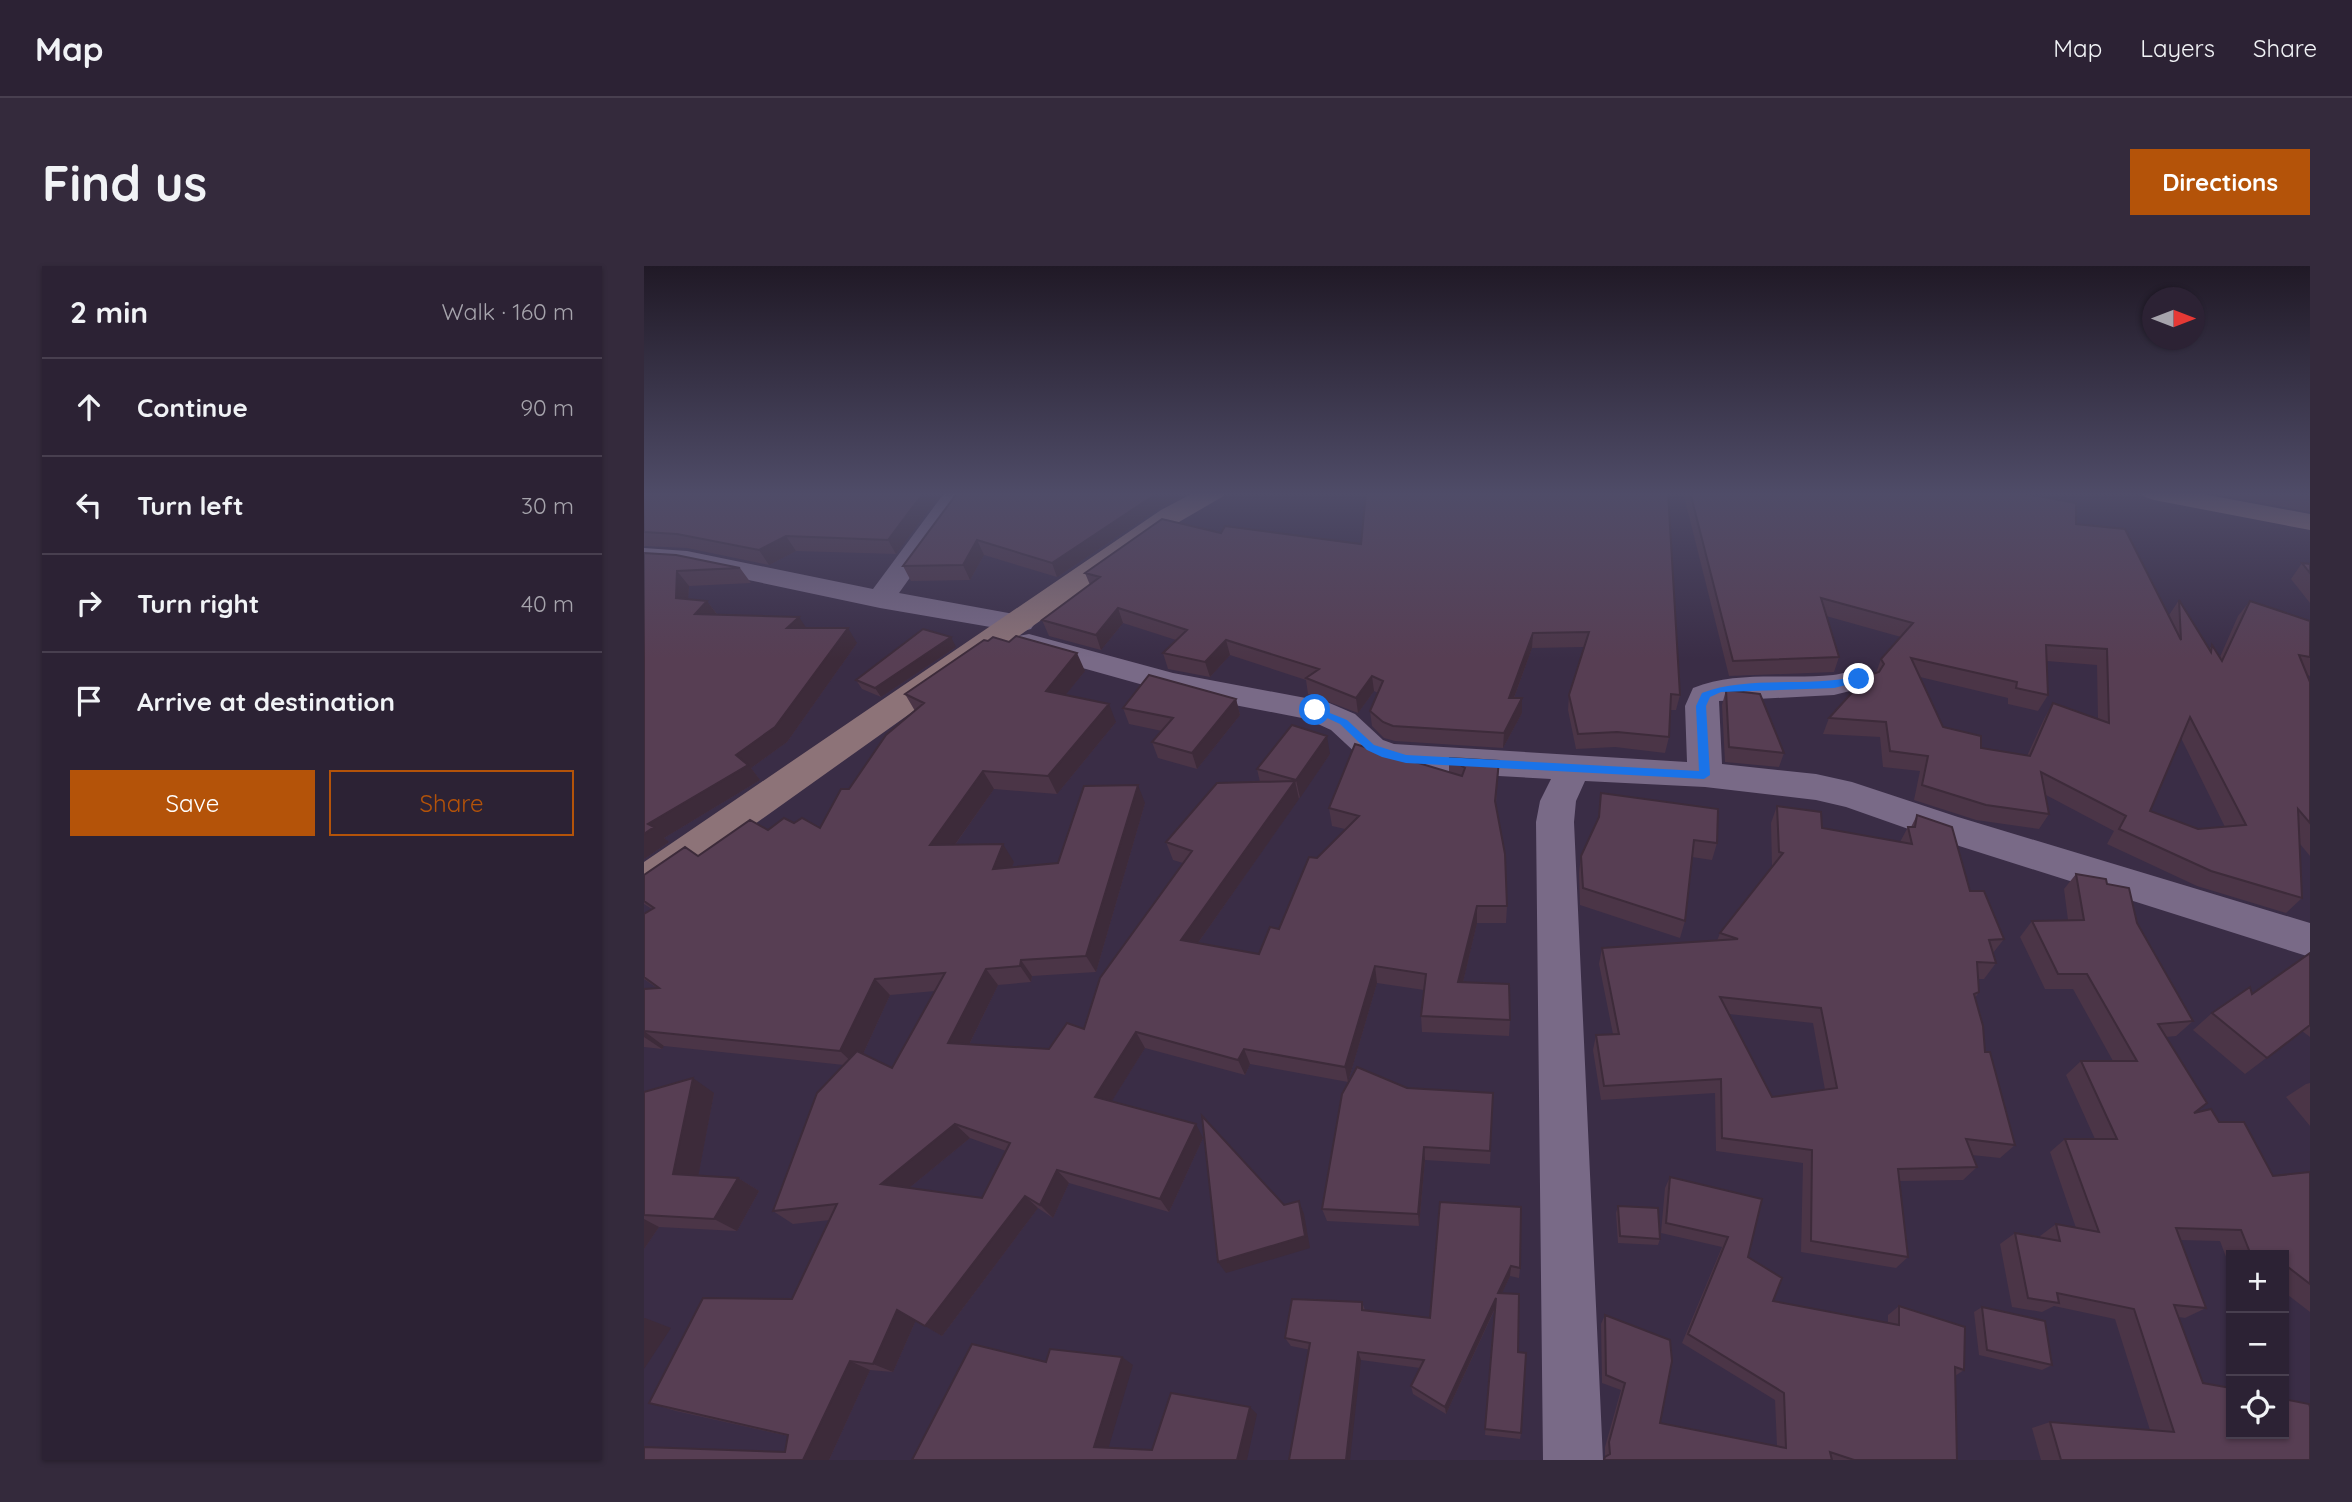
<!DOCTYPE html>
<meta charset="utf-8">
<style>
body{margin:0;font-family:Quicksand,sans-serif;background:#342a3c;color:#f1f3f6}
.controls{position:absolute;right:21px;bottom:21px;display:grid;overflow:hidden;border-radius:0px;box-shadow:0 2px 5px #0004}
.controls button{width:63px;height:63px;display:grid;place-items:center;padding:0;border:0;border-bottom:2px solid #483f4f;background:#2c2234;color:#f1f3f6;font:35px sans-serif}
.compass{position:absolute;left:1498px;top:21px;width:63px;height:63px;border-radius:50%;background:#2c2234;box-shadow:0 2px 5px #0004;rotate:90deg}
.stop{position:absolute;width:21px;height:21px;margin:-16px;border:5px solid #1a73e8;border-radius:50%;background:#fff}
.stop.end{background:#1a73e8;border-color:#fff;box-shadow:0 2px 7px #0008}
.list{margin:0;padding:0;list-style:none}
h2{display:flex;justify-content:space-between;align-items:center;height:91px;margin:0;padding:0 28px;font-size:30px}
h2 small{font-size:23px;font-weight:400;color:#a6a4ac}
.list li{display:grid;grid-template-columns:46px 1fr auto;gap:21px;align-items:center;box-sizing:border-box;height:98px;padding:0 28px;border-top:2px solid #483f4f}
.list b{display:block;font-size:26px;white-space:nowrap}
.list em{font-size:23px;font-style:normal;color:#a6a4ac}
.actions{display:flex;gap:14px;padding:21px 28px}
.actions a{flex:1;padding:16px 0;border:2px solid #b45309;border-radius:0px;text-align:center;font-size:24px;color:#b45309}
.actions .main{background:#b45309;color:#fff}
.icon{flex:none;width:38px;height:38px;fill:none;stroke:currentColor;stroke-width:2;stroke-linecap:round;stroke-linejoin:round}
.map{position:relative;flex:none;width:1666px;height:1194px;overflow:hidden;border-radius:0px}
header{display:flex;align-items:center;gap:42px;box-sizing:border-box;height:98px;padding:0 35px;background:#2c2234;border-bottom:2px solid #483f4f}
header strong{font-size:33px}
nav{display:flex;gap:38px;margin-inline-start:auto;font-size:24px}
.intro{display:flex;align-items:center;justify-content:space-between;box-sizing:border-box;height:168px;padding:0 42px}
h1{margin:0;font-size:49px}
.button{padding:18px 32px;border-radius:0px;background:#b45309;color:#fff;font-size:24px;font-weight:700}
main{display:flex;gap:42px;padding:0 42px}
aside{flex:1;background:#2c2234;border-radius:0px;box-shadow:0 2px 5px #0004}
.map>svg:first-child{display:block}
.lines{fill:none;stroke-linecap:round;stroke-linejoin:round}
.minor{fill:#796a87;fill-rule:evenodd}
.secondary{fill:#8d7378;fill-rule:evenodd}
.wall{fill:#4b3547;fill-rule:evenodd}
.shaded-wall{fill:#3d2b3a}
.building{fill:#573e53;stroke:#3d2b3a;stroke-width:2;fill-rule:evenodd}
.route{fill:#1a73e8}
</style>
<header>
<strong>Map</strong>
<nav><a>Map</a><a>Layers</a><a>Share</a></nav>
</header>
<div class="intro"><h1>Find us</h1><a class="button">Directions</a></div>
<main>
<aside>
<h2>2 min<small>Walk · 160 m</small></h2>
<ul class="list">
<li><svg class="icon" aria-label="ahead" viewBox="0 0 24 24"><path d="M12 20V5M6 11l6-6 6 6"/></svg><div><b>Continue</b></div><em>90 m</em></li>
<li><svg class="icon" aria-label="left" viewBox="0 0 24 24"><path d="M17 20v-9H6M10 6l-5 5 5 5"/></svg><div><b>Turn left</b></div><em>30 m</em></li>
<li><svg class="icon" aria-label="right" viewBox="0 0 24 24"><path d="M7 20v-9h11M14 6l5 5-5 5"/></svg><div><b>Turn right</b></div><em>40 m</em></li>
<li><svg class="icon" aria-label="arrive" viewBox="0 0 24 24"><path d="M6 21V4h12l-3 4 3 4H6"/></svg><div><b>Arrive at destination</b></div></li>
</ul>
<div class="actions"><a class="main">Save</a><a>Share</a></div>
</aside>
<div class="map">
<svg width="1666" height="1194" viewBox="0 0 1666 1194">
<rect width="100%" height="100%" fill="#3a2d46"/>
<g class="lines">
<path class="minor" d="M301,226H327L255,327L387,351L391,357L387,363L376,366L236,342L43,301L0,298V282L43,285L229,323Z
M385,368L529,407L683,436L711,448L739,474L750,478L1043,496L1041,440L1049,422C1094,404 1143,414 1189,409C1203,407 1212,402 1226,406L1231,413L1226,420L1190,429L1075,435L1078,498L1172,508L1208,516L1314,551L1666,657V691L1290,572L1202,541L1172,534L1061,521L941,515L932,535L930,556L959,1194H899L892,556L896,535L907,513L763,505L730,497L715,490L687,464L663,453L528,427L374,384L370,377L374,370Z"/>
<path class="secondary" d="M551,226H582L578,231L535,256L14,627L0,631V596L517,244Z
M1497,226H1548L1666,248V264L1510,234L1501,231Z"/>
</g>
<path class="wall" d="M0,226H298L252,288L152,285L125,299L43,282L0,280Z
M314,226H543L539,229L516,242L413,311L340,289L326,314L267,315L259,300Z
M714,226H1024L1036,429L1032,444H1026L1025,471L1021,487L971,481L932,483L924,444L925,429L940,381L888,382L870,432L878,447L859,482L751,475L740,472L728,460L726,445L734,427L730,425L714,447L664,428L662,414L586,389L566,411L524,403L519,387L532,374L479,357L457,384L405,370L398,354L446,319L441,307L577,267L717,278L721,231L714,230Z
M1039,226H1383V228L1432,258L1525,351V349L1535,334L1565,383L1568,379L1576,391L1594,350L1606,335L1666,355V410L1663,409L1666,416V590L1656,578L1658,632L1642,647L1553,620L1463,578L1470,565L1402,529L1405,548L1395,563L1332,554L1270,534L1276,505L1239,501L1236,471L1179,468L1185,452L1232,407L1237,393L1257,371L1182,350L1195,391L1190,406L1085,410ZM1403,395L1453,399L1454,453L1409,437L1400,453L1383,490L1337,482L1299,461L1276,411L1364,432V438L1394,445L1404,429ZM1537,472L1581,561L1554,563L1506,545Z
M1560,226H1666V246Z
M0,287L96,302L107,317L45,320L44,333L63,335L73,348L162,362L213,377L143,476L107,502L116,514L20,572L25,576L0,593Z
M1658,297L1666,298V337L1647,313Z
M312,381L237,431L218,423L212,414Z
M441,405L421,429L472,456L413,528L350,523L311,579L370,596L367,602L414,597L501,537L452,706L388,710L387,716L354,719L325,779L405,783L440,763L539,597L529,594L522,576L616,516L613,503L686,488L554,677L615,688L635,663L673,592L701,563L688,560L685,542L805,506V492L855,495L852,539L863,640L862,657H833L819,716L866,754L865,770L778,766L777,750L780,724L733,717L704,816L763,822L849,827L846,898L781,894L775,960L683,955L678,943L704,816L606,798L601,809L501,782L467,836L559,872L525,946L425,917L409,952L394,942L298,1070L272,1054L249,1106L226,1104L185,1194H0L141,1186L144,1170L32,1145L5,1137L148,1033L186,954L149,958L129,945L200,799L20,780L18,783L0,781V723L13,722L0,713V648L8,643L0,638V609L124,564L150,557L176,562L205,523L271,445L261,428ZM291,725L248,802L219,788L246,729ZM326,872L362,885L338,932L265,922Z
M1082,424L1140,487L1135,501L1081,496L1078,439Z
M592,433L596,449L553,503L514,492L508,476L518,465L485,458L479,442Z
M957,527L1073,577L1068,594L1048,591L1041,655L1036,672L936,639L935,607L937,590L954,554Z
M1133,540L1178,562L1256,576L1264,561H1267L1273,549L1360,673L1349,687L1352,697L1340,713H1334L1335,726L1331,732L1341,786L1371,879L1356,892L1328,889L1333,901L1319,914L1256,915L1264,991L1252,1002L1157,986L1159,897L1072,885L1071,827L957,834L949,784L952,769L969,768L955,698L958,682L1073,675L1076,667L1128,600L1127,557ZM1085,748L1169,757L1181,824L1128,831Z
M1432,608L1463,618L1493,657L1549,755L1532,770L1522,771L1550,847L1575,856L1629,910L1666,906V1046L1640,1026V989H1587V1004L1576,975L1536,974L1562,1042L1541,1052L1535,1051L1559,1117L1666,1194H1397L1388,1162L1406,1156L1506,1164L1471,1053L1410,1040L1398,1046L1368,1041L1356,978L1371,967L1397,972L1396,970L1412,958L1432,962L1406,886L1421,873H1451L1422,809L1437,795H1469L1429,723H1401L1376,671L1388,655L1424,654L1420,623Z
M1666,687V771L1658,765L1601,808L1549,764L1568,747L1608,728Z
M1666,817V860L1642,831L1662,818Z
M0,826L70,827L54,910L94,912L115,925L93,965L15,961L0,983Z
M1026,911L1104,991L1129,1035L1244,1057V1049L1255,1040L1320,1104L1311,1110L1313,1194H959L961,1191V1181L977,1124L958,1117L957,1058L961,1049L1016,1157L1133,1180L1131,1134L1038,1077L1078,981L1017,967L1021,922Z
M796,936L876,1002L875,1012L866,1010L858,1027L874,1086L877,1167L876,1173L841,1169L851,1043L802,1148L769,1128L767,1120L776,1102L717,1094L647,1080L641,1072L718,1036L721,1044L786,1052Z
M974,940L1016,973L1014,979L974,977L972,947Z
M1338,1041L1408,1099L1398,1104L1335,1089L1330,1046Z"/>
<path class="shaded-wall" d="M280,226H298L252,288L244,274Z
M515,226H543L539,229L516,242L413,311L408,297Z
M142,270L152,285L125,299L115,284Z
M333,274L340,289L326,314L319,299Z
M33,305L45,320L43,347L32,332Z
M63,335L74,350L51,348Z
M474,342L479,357L457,384L452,369Z
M155,351L165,366L143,362Z
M204,362L213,377L143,476L107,502L116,514L20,572L25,576L0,593V568L4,558L92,489Z
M889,367L888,382L864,448L865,432Z
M307,371L312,381L237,431L231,422Z
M582,374L586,389L566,411L561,396Z
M433,387L441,405L410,443L402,425Z
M728,410L730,425L714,447L712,432Z
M878,432V447L859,482L860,467Z
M592,433L596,449L553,503L548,487Z
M465,438L472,456L413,528L404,510Z
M683,470L686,488L656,532L652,514Z
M855,495L854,513L850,552L851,535Z
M339,505L350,523L298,597L286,579Z
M651,515L655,533L544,691L537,674Z
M494,519L501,537L452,706L442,690Z
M359,578L370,596L359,621L349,603Z
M833,640V657L815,733L814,716Z
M377,694L388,710L387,716L376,700Z
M731,700L733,717L704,816L701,801Z
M342,703L354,719L318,793L304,777Z
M231,713L246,729L213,801L196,785Z
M0,765L20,780L18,783L0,771Z
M492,766L501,782L461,846L451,831Z
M600,783L606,798L601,809L594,794Z
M49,812L70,827L52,922L29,908Z
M311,858L326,872L254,931L237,918Z
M552,858L559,872L525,946L516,933Z
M780,881L781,894L775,960L774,948Z
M413,904L425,917L409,952L396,939Z
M94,912L115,925L93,965L70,953Z
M381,930L394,942L298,1070L281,1060Z
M655,935L660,948L666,982L582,1007L574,996Z
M0,953L15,961L0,983Z
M867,1000L866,1010L854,1036V1027Z
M852,1032L851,1042L802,1148L801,1141Z
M253,1044L272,1054L249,1106L229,1098Z
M0,1052H1L27,1062L0,1103Z
M714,1086L717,1094L706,1194H702Z
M478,1091L489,1099L463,1187L450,1181Z
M206,1095L226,1104L185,1194H159Z
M606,1141L613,1148L603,1194H593Z"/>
<path class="building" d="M0,226H280L244,274L142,270L115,284L33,268L0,266Z
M314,226H515L408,297L333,274L319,299L259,300Z
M722,226H1024L1036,429L1027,428L1025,471L973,466L934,468L925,429L945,366L889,367L865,432H878L860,467L749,460L739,456L726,445L739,415L728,410L712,432L662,412L675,403L582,374L561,396L519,387L543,364L474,342L452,369L398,354L456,311L441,307L518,253L577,267L581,260L717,278Z
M1046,226H1383V228L1432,237V258L1481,263L1537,374L1535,334L1567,386L1568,379L1578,395L1606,335L1666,355V391L1655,389L1666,416V557L1654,543L1658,632L1567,605L1475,563L1482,550L1397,506L1405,548L1342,539L1278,519L1284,490L1246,485L1242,456L1185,452L1223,410L1235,406L1240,398L1237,393L1269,357L1177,332L1195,391L1089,395ZM1402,379L1463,383L1465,457L1409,437L1386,490L1337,482V470L1299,461L1267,392L1373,416L1372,422L1404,429ZM1546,451L1602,559L1554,563L1506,545Z
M1648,226H1666V229Z
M0,287L32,289L96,302L33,305L32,332L63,335L51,348L155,351L143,362H204L131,461L92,489L104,499L4,558L10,561L0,568Z
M1658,297L1666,298V307Z
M279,363L307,371L231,422L212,414Z
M372,370L433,387L402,425L465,438L404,510L339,505L286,579L359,578L349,603L414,597L440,520L494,519L442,690L377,694L376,700L342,703L304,777L405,783L423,757L440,763L456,712L548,585L522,576L573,517L651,515L537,674L615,688L626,661L635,663L665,591L673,592L715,550L685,542L711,478L818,510L821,502L805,492L855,495L851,535L861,588L863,640H833L814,716L865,718L866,754L777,750L782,708L731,700L701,801L600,783L594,794L492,766L451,831L552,858L516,933L413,904L396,939L381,930L281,1060L253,1044L229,1098L206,1095L159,1194H0V1181L141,1186L144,1169L5,1137L59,1032L148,1033L193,938L129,945L173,827L213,785L248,802L301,707L231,713L196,785L0,765V723L15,722L0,711V648L10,642L0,635V609L41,581L54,590L106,554L124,564L140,552L150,557L158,552L176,562L197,523H205L242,469L280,437L261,428L340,374L344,375L349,371L365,376ZM311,858L366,877L338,932L237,918Z
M505,409L592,433L548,487L508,476L529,452L479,442Z
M1082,424L1116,428L1140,487L1085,481Z
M648,459L683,470L652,514L613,503Z
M957,527L1074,543L1073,577L1050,574L1041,655L939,622L937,590L955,551Z
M1133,540L1177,546L1178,562L1268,578L1264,561H1271L1273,549L1308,561L1326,625H1340L1360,673L1345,674L1352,697L1333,696L1335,726L1330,728L1339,760L1341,786H1346L1371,879L1322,873L1333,901L1254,903L1264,991L1167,975L1168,884L1078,872L1077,813L960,820L952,769L975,768L958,682L1094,673L1076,667L1139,587L1135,586ZM1076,731L1177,742L1193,822L1128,831Z
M1432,608L1462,613L1463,618L1485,622L1493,657L1549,755L1514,758L1563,837L1550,847L1567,843L1575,856H1600L1629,910L1666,906V1018L1640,998V989H1607L1597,964L1532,962L1562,1042L1530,1039L1559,1117L1587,1122V1168H1640V1133L1665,1138L1666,1141V1194H1417L1406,1156L1530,1166L1490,1043L1413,1027L1415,1037L1384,1032L1371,967L1416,975L1412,958L1455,966L1421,873H1473L1437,795H1493L1443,708H1414L1388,655L1440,654Z
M1666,687V759L1623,792L1568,747L1606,721L1608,728Z
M713,801L763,822L849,827L846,885L780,881L774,948L678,943L698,828Z
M49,812L29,908L94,912L70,953L0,949V826Z
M558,850L640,939L655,935L661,970L574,996Z
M1026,911L1118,933L1104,991L1138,1012L1129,1035L1255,1059V1040L1321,1061L1320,1104L1311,1101L1313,1194H1210L1186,1186L1188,1194H960L961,1191L966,1188L965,1176L981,1117L962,1109L961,1049L1026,1074L1028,1095L1016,1157L1142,1182L1140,1127L1044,1068L1084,971L1022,957Z
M796,936L877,941L876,1002L867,1000L854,1027L875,1028L874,1086L882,1087L877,1167L841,1163L852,1032L801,1141L767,1120L780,1094L714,1086L702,1194H645L666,1077L641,1072L648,1033L718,1036V1044L786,1052Z
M974,940L1014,942L1016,973L976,970Z
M1338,1041L1401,1055L1408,1099L1343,1084Z
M328,1078L402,1096L406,1083L478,1091L450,1181L508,1184L527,1127L606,1141L593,1194H268Z"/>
<linearGradient id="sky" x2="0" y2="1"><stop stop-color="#201926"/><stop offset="0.58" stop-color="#4f4c68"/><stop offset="1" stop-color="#4f4c68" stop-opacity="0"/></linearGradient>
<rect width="1666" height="393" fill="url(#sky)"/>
<path class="route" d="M1215,410L1218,411V415L1190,422L1077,426L1066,431L1062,440L1066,509L1060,513L762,497L738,491L723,484L696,458L666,444L671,441L703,454L730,479L762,489L1055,505L1052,440L1058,427C1103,409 1165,422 1215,410Z"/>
</svg>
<div class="controls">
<button>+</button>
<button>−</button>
<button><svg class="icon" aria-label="locate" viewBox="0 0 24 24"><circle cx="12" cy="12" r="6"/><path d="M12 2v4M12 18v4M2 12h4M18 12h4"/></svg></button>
</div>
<svg class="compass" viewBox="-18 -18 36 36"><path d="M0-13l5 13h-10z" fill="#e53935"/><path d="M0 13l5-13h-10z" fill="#a6a4ac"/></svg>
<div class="stop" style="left:671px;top:444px"></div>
<div class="stop end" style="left:1215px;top:413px"></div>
</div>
</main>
